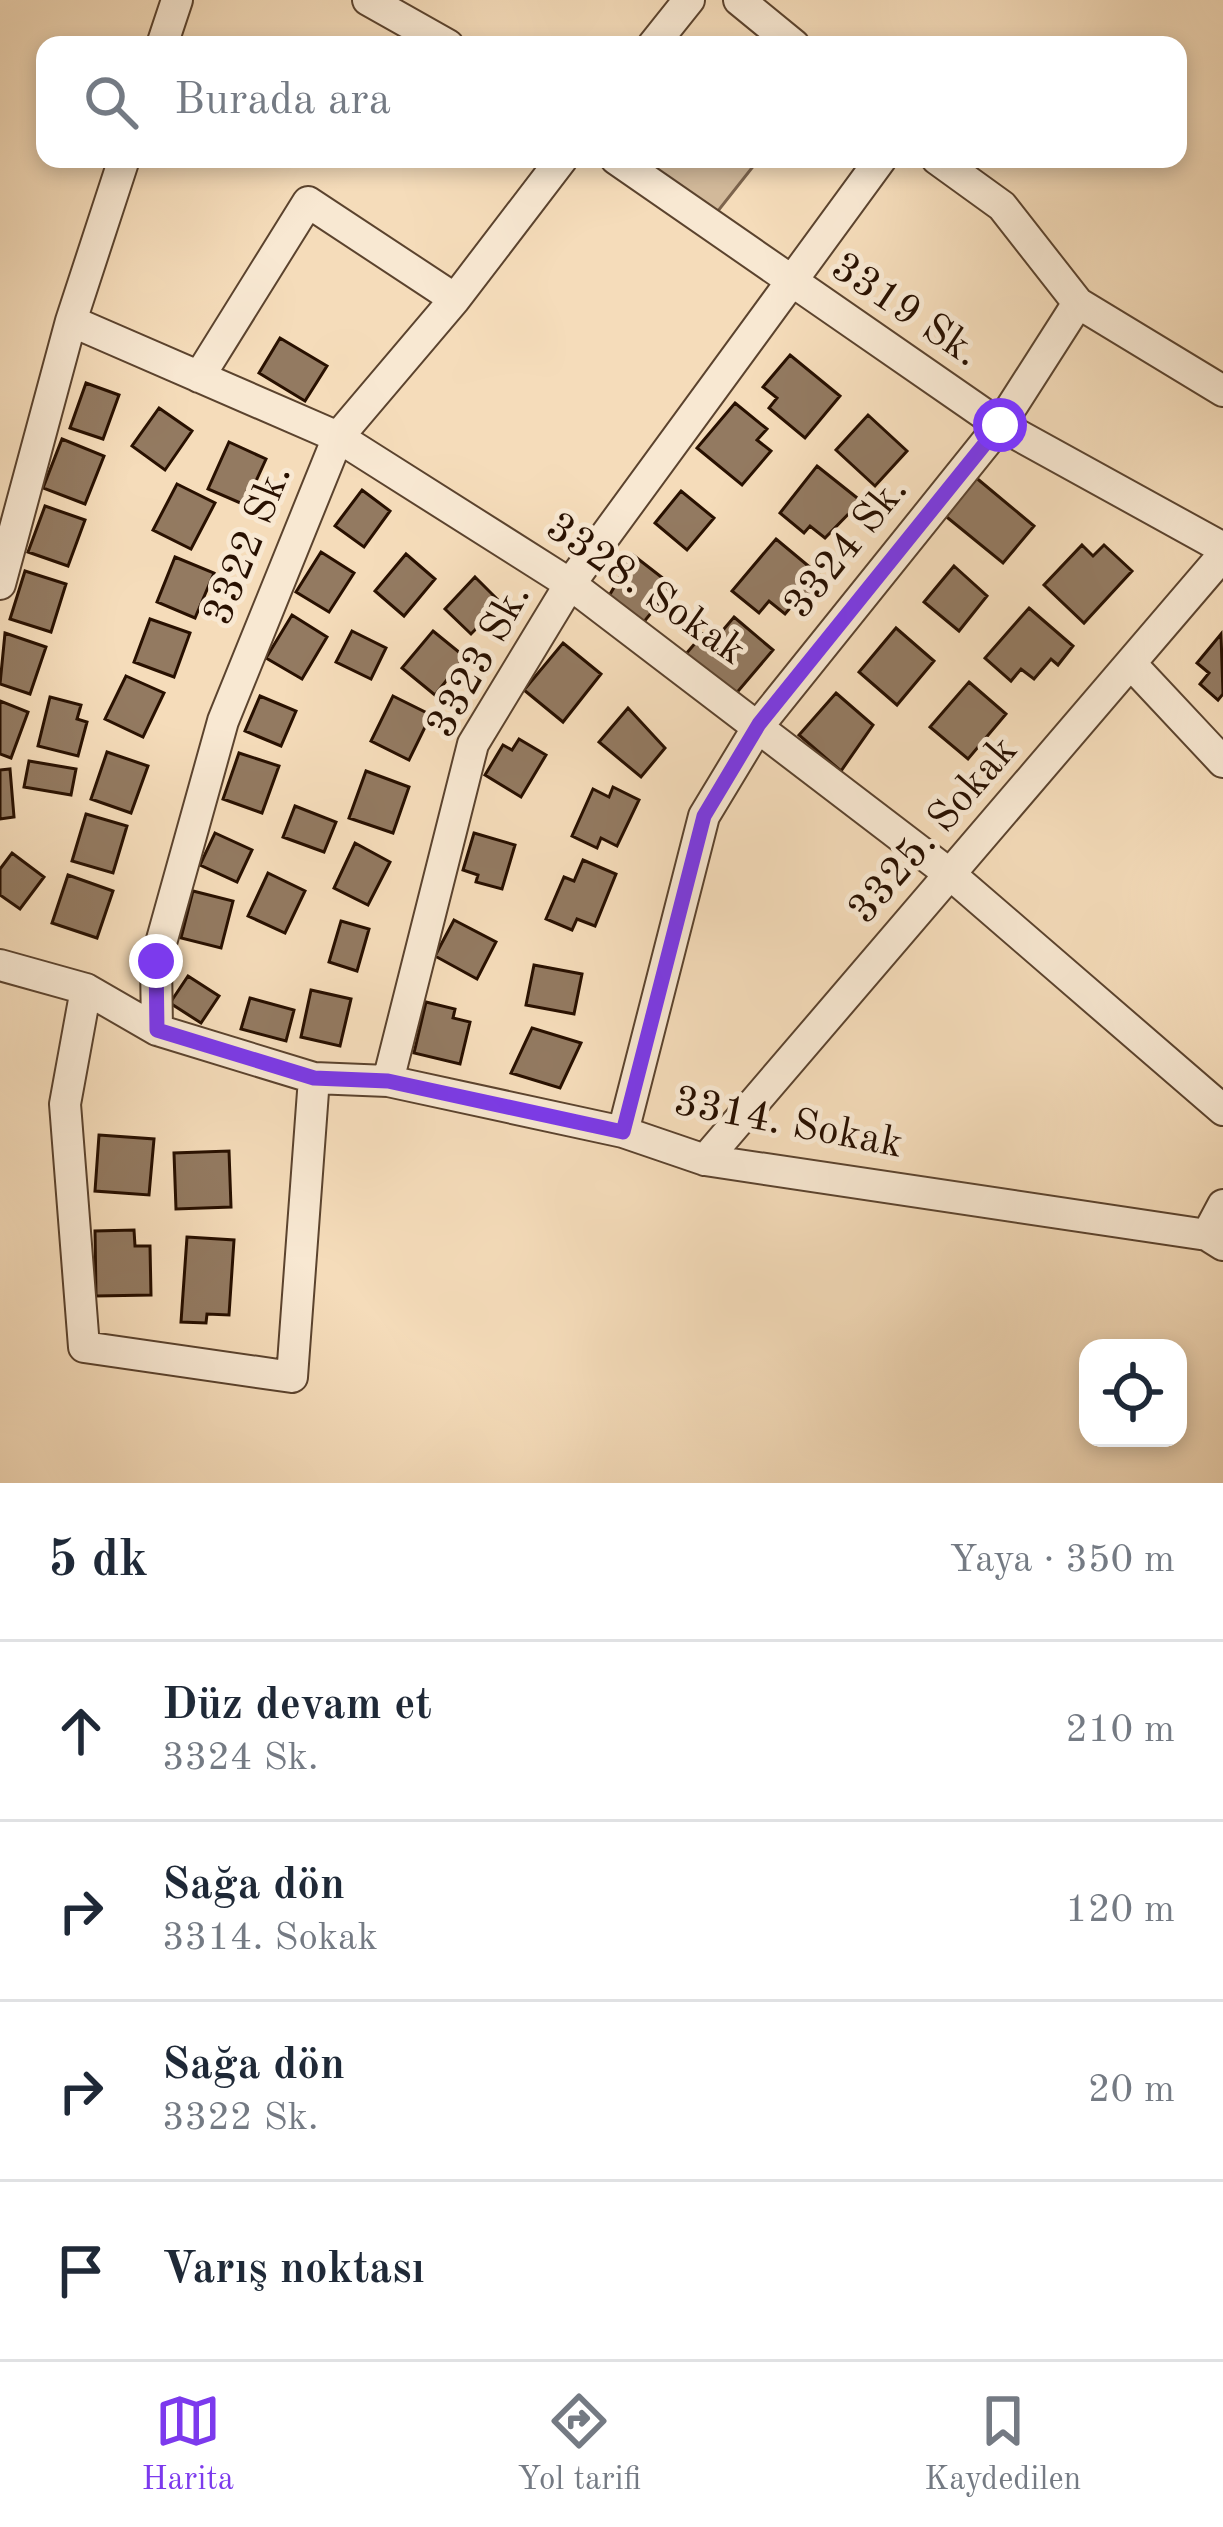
<!DOCTYPE html>
<html lang="tr">
<meta charset="utf-8">
<style>
body{margin:0;font-family:"Old Standard TT",serif;background:#f2f2f3;color:#1f2937}
.controls{position:absolute;right:36px;bottom:36px;display:grid;overflow:hidden;border-radius:24px;box-shadow:0 6px 18px #0003}
.controls button{width:108px;height:108px;display:grid;place-items:center;padding:0;border:0;border-bottom:3px solid #e0e1e3;background:#fff;color:#1f2937;font:60px sans-serif}
.stop{position:absolute;width:36px;height:36px;margin:-27px;border:9px solid #7c3aed;border-radius:50%;background:#fff}
.stop.end{background:#7c3aed;border-color:#fff;box-shadow:0 3px 12px #0008}
.list{margin:0;padding:0;list-style:none}
h2{display:flex;justify-content:space-between;align-items:center;height:156px;margin:0;padding:0 48px;font-size:51px}
h2 small{font-size:39px;font-weight:400;color:#747a83}
.list li{display:grid;grid-template-columns:78px 1fr auto;gap:36px;align-items:center;box-sizing:border-box;height:180px;padding:0 48px;border-top:3px solid #e0e1e3}
.list b{display:block;font-size:45px;white-space:nowrap}
.list p{margin:0;font-size:39px;white-space:nowrap;color:#747a83}
.list em{font-size:39px;font-style:normal;color:#747a83}
.icon{flex:none;width:66px;height:66px;fill:none;stroke:currentColor;stroke-width:2;stroke-linecap:round;stroke-linejoin:round}
.map{position:relative;flex:none;width:1223px;height:1483px;overflow:hidden}
.search{position:absolute;background:#fff;box-shadow:0 6px 18px #0003;left:36px;right:36px;top:36px;height:132px;display:flex;align-items:center;gap:30px;box-sizing:border-box;padding:0 42px;border-radius:24px;color:#747a83;font-size:45px}
.sheet{height:876px;background:#fff}
nav{display:flex;justify-content:space-around;align-items:center;box-sizing:border-box;height:168px;border-top:3px solid #e0e1e3;background:#fff;font-size:33px;color:#747a83}
nav a{display:grid;justify-items:center;gap:6px}
nav .on{color:#7c3aed}
.map>svg:first-child{display:block}
.green{fill:#d2b99a;stroke:#7d644d;stroke-width:3}
.building{fill:#937a61;stroke:#281000;stroke-width:3}
.lines{fill:none;stroke-linecap:round;stroke-linejoin:round}
.minor-casing{stroke:#5b432e;stroke-width:34}
.minor{stroke:#f8e8d2;stroke-width:30}
.route{stroke:#7c3aed;stroke-width:15}
.labels{text-anchor:middle;dominant-baseline:central;stroke-width:10;stroke-linejoin:round;paint-order:stroke}
.street-label{font-size:42px;fill:#281000;stroke:#f8e8d2}
</style>
<div class="map">
<svg width="1223" height="1483" viewBox="0 0 1223 1483">
<rect width="100%" height="100%" fill="#f5dcba"/>
<filter id="stains"><feTurbulence type="fractalNoise" baseFrequency=".00167" numOctaves="4"/><feColorMatrix values="0 0 0 0 .2 0 0 0 0 .09 0 0 0 0 .02 0 0 0 .5 -.17"/></filter>
<radialGradient id="worn" r=".72"><stop offset=".6" stop-color="#630" stop-opacity="0"/><stop offset="1" stop-color="#630" stop-opacity=".3"/></radialGradient>
<path class="green" d="M642,159H759L714,216Z"/>
<path class="building" d="M280,338L327,366L305,401L259,373Z
M790,355L840,396L805,438L769,408L777,398L763,387Z
M86,383L119,395L103,439L70,428Z
M735,403L767,429L757,440L771,451L742,485L697,448Z
M159,408L192,431L165,470L132,446Z
M868,415L907,451L875,486L836,450Z
M62,439L104,456L85,504L43,488Z
M229,442L266,459L245,505L208,489Z
M817,466L861,501L825,538L810,526L804,533L780,513Z
M974,476L1034,526L1003,563L943,514Z
M177,484L215,503L191,549L153,530Z
M362,490L390,511L364,547L335,526Z
M681,491L714,518L687,550L655,523Z
M45,506L85,520L68,566L28,552Z
M776,539L824,579L801,605L796,601L785,614L769,601L759,613L732,591Z
M1082,545L1093,556L1104,545L1132,571L1084,623L1044,585Z
M321,552L354,573L329,612L296,592Z
M406,554L435,579L404,616L375,591Z
M633,555L673,586L643,623L609,596Z
M175,557L214,573L195,618L157,602Z
M954,566L987,596L959,631L924,602Z
M25,571L66,584L51,632L10,619Z
M475,577L501,603L471,634L445,609Z
M1029,608L1073,646L1058,665L1051,659L1034,679L1021,669L1011,681L985,658Z
M292,615L327,637L302,679L266,658Z
M734,617L773,650L734,696L685,655L703,634L713,642Z
M150,619L190,633L174,677L134,662Z
M896,628L934,661L897,705L859,672Z
M352,631L386,648L371,679L336,662Z
M433,631L465,657L435,695L402,668Z
M5,633L46,647L30,694L0,684Z
M1221,634L1223,694L1218,700L1200,684L1209,673L1197,663Z
M563,643L601,674L563,722L524,690Z
M126,676L164,693L143,737L105,719Z
M969,682L1006,714L968,759L930,727Z
M836,693L873,725L841,771L799,735Z
M260,696L296,711L281,746L245,731Z
M393,696L431,715L409,760L371,741Z
M50,697L81,705L77,719L87,722L78,756L38,746Z
M0,701L28,712L11,758L0,754Z
M628,708L665,748L641,777L599,742Z
M519,739L546,755L521,797L485,775L503,745L512,750Z
M107,752L148,766L131,813L91,799Z
M239,753L279,766L262,813L223,799Z
M29,761L76,769L71,795L24,787Z
M10,769L14,817L0,819V770Z
M366,771L409,787L393,833L349,818Z
M613,787L639,800L617,846L601,838L597,848L572,836L593,789L609,797Z
M295,806L336,822L324,852L283,837Z
M86,814L127,826L113,873L72,861Z
M215,833L252,850L237,882L200,865Z
M474,833L515,845L502,889L476,882L478,875L463,870Z
M355,843L390,862L368,905L334,888Z
M12,853L44,877L20,909L0,895V869Z
M583,860L616,874L595,926L577,919L572,930L546,919L564,877L574,881Z
M268,873L305,891L285,933L248,916Z
M68,875L113,891L97,938L52,923Z
M193,891L233,901L221,948L181,938Z
M454,920L496,942L477,979L435,956Z
M341,921L369,929L357,971L329,962Z
M534,965L582,974L574,1014L526,1005Z
M188,976L219,996L201,1023L170,1003Z
M311,990L351,999L340,1046L301,1037Z
M250,998L294,1010L286,1041L241,1029Z
M426,1002L455,1009L453,1018L470,1022L460,1064L414,1053Z
M532,1028L581,1043L560,1088L511,1073Z
M99,1135L154,1139L149,1195L95,1191Z
M229,1151L231,1207L176,1209L174,1153Z
M134,1230L135,1246H150L151,1295L96,1296L95,1231Z
M187,1237L234,1240L229,1315L207,1314L206,1323L181,1322Z"/>
<g class="lines">
<defs>
<path id="minor" d="M368,0L448,45
M739,0L794,45
M162,45L177,0
M653,45L689,0
M616,159L1000,425L1223,548
M937,159L1002,206L1078,303L1223,391
M71,321L338,437L570,584L951,875L1223,1110
M199,377L308,202L455,299
M0,584L71,321L124,159
M1133,666L1223,762
M0,965L86,989L157,1030L314,1078L388,1081L623,1132L705,1160L1207,1235L1223,1245
M86,989L65,1104L84,1347L292,1377L314,1078
M157,1030L156,961L223,721L338,437L455,299L562,159
M388,1081L473,744L570,584L881,159
M623,1132L704,816L759,725L1000,425L1078,303
M705,1160L1223,555
M1207,1235L1223,1205"/>
</defs>
<use href="#minor" class="minor-casing"/>
<use href="#minor" class="minor"/>
</g>
<g class="lines">
<path class="route" d="M156,961L157,1030L314,1078L388,1081L623,1132L704,816L759,724L1000,425"/>
</g>
<g class="labels">
<g class="street-label">
<text transform="translate(905 311) rotate(34)">3319 Sk.</text>
<text transform="translate(249 545) rotate(-68)">3322 Sk.</text>
<text transform="translate(847 548) rotate(-51)">3324 Sk.</text>
<text transform="translate(645 590) rotate(35)">3328. Sokak</text>
<text transform="translate(480 661) rotate(-61)">3323 Sk.</text>
<text transform="translate(934 831) rotate(-49)">3325. Sokak</text>
<text transform="translate(788 1124) rotate(11)">3314. Sokak</text>
</g>
</g>
<rect width="100%" height="100%" filter="url(#stains)"/>
<rect width="100%" height="100%" fill="url(#worn)"/>
</svg>
<div class="controls">
<button><svg class="icon" aria-label="locate" viewBox="0 0 24 24"><circle cx="12" cy="12" r="6"/><path d="M12 2v4M12 18v4M2 12h4M18 12h4"/></svg></button>
</div>
<div class="stop" style="left:1000px;top:425px"></div>
<div class="stop end" style="left:156px;top:961px"></div>
<div class="search"><svg class="icon" aria-label="search" viewBox="0 0 24 24"><circle cx="10" cy="10" r="6"/><path d="M15 15l6 6"/></svg>Burada ara</div>
</div>
<section class="sheet">
<h2>5 dk<small>Yaya · 350 m</small></h2>
<ul class="list">
<li><svg class="icon" aria-label="ahead" viewBox="0 0 24 24"><path d="M12 20V5M6 11l6-6 6 6"/></svg><div><b>Düz devam et</b><p>3324 Sk.</p></div><em>210 m</em></li>
<li><svg class="icon" aria-label="right" viewBox="0 0 24 24"><path d="M7 20v-9h11M14 6l5 5-5 5"/></svg><div><b>Sağa dön</b><p>3314. Sokak</p></div><em>120 m</em></li>
<li><svg class="icon" aria-label="right" viewBox="0 0 24 24"><path d="M7 20v-9h11M14 6l5 5-5 5"/></svg><div><b>Sağa dön</b><p>3322 Sk.</p></div><em>20 m</em></li>
<li><svg class="icon" aria-label="arrive" viewBox="0 0 24 24"><path d="M6 21V4h12l-3 4 3 4H6"/></svg><div><b>Varış noktası</b></div></li>
</ul>
</section>
<nav>
<a class="on"><svg class="icon" aria-label="map" viewBox="0 0 24 24"><path d="M3 6l6-2 6 2 6-2v14l-6 2-6-2-6 2zM9 4v14M15 6v14"/></svg>Harita</a>
<a><svg class="icon" aria-label="directions" viewBox="0 0 24 24"><path d="M12 3l9 9-9 9-9-9zM9 14v-3h6M13 9l2 2-2 2"/></svg>Yol tarifi</a>
<a><svg class="icon" aria-label="saved" viewBox="0 0 24 24"><path d="M7 4h10v16l-5-4-5 4z"/></svg>Kaydedilen</a>
</nav>
